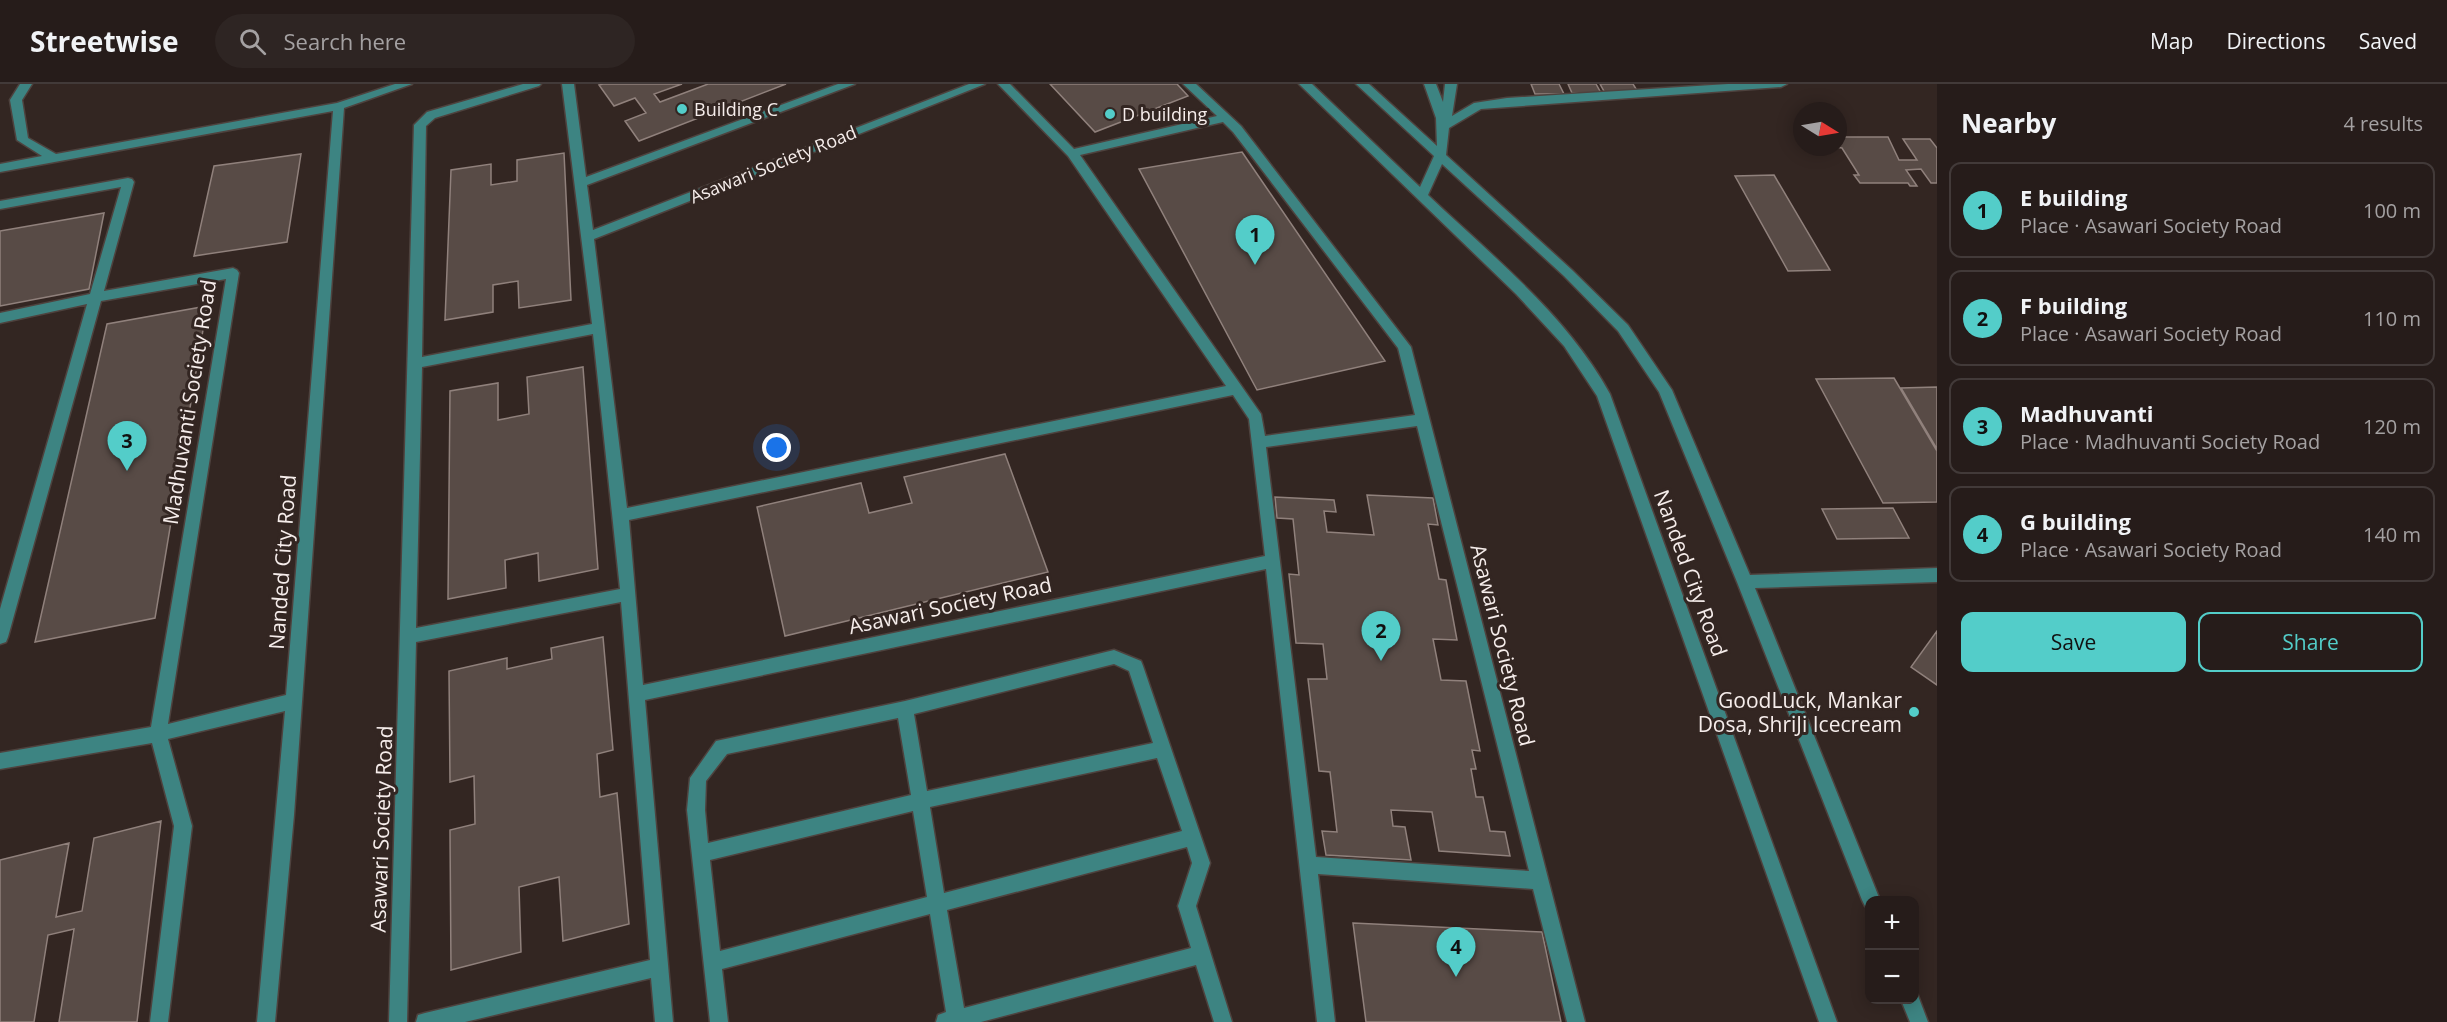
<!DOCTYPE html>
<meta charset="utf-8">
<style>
body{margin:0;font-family:"Open Sans",sans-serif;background:#2e2523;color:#f1f3f6}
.controls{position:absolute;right:18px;bottom:18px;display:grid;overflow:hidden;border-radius:12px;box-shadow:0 3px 15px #0003}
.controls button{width:54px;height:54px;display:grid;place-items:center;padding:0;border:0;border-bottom:2px solid #423a39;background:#261c1a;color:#f1f3f6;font:30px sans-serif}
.compass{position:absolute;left:1793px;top:18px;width:54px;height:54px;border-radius:50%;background:#261c1a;box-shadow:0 3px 15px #0003;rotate:101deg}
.you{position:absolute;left:777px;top:364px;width:21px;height:21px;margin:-15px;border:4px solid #fff;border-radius:50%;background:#1a73e8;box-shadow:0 0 0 9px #1a73e833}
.badge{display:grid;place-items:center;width:39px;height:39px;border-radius:50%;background:#53cdc9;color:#111;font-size:20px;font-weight:700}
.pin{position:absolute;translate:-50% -50px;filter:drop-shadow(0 2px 3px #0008)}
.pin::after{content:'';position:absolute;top:32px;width:21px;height:18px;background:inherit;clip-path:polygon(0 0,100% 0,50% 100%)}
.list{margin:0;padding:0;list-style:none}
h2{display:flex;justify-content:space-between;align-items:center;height:78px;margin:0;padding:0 24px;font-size:26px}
h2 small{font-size:20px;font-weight:400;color:#a4a1a2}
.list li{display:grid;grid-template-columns:39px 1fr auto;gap:18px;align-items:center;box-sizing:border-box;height:96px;margin:0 12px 12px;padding:0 12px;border:2px solid #423a39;border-radius:12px}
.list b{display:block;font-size:22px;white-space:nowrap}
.list p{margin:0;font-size:20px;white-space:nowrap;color:#a4a1a2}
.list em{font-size:20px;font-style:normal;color:#a4a1a2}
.actions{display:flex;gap:12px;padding:18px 24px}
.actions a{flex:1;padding:14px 0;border:2px solid #53cdc9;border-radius:12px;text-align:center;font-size:21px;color:#53cdc9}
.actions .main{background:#53cdc9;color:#111}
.icon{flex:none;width:33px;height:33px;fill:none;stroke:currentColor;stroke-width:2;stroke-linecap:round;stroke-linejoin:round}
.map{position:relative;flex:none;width:1937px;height:938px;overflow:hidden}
header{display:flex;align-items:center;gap:36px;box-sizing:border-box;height:84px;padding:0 30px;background:#261c1a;border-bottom:2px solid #423a39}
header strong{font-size:28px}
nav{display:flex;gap:33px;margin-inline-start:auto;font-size:21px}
.search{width:420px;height:54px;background:#2e2523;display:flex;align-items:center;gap:15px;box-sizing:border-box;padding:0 21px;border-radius:33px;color:#a4a1a2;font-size:22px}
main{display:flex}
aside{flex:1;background:#261c1a}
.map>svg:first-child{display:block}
.building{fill:#584b46;stroke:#90817c;stroke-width:1.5}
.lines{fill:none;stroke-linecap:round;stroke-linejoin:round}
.minor-casing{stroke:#4e423e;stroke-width:3}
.minor{fill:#3d8482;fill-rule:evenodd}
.poi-dot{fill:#53cdc9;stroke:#332622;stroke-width:2}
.labels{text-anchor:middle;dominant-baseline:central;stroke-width:6;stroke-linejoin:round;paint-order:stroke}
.far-poi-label{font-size:18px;fill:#f6edeb;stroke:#332622;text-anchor:start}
.far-street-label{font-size:18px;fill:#f6edeb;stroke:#332622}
.street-label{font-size:21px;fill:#f6edeb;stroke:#332622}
.poi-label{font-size:21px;fill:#f6edeb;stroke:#332622;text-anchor:end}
</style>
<header>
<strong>Streetwise</strong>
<div class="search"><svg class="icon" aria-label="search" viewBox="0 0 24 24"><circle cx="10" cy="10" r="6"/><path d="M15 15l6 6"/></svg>Search here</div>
<nav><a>Map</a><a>Directions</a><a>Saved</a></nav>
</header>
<main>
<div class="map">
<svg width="1937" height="938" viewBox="0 0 1937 938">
<rect width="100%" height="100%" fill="#332622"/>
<path class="building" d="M603,0H682L654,10L660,18L708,0H786L639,57L625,37L646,29L635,14L614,22L599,1Z
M1050,0H1177L1188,12L1095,48Z
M1531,0H1559L1564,10H1535Z
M1568,0H1596L1601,9H1572Z
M1600,0H1633L1638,8L1605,9Z
M1838,53H1888L1899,76H1917L1903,55H1930L1937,64V99H1931L1921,85L1906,86L1917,102H1910L1908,99H1860L1854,91H1859L1842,64L1835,63H1838Z
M1242,68L1385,277L1257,306L1139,85Z
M564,69L571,216L519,224L518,197L493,201V228L445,236L451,86L491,80V101L517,97V76Z
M301,70L287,158L194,172L214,82Z
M1774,91L1830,186L1788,187L1735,92Z
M104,129L89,205L0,222V147Z
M207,222L155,534L35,558L107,240Z
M583,283L598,485L539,497L538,469L505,476L506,504L448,515L450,307L498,299V336L529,330L527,293Z
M1894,294L1937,367V418L1883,419L1816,295Z
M1937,303V365L1901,304Z
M1005,370L1048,488L785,552L757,423L861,399L869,429L912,419L904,393Z
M1367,411L1433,414L1438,441L1428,440L1439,495L1446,496L1457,556L1433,555L1441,596L1466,597L1480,667L1472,666L1476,685H1471L1476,713H1483L1490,747L1505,748L1510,772L1439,767L1432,728L1391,726L1393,742L1405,743L1411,776L1326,771L1322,747L1337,748L1330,688L1319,687L1308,595H1327L1323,560L1296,559L1289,490L1299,491L1293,435L1277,434L1275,413L1334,416L1336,428L1324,427L1327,448L1374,451Z
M1893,424L1909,454L1837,455L1822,425Z
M1937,547V601L1911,583Z
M603,553L613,666L597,670L600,713L617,709L629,840L563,857L559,793L519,803L521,868L451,886L450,746L475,740L474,692L450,698L449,587L507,574V585L552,575L551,564Z
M161,737L137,938H59L74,845L48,851L34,938H0V776L69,759L56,833L82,827L94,754Z
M1353,839L1542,848L1561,938H1366Z"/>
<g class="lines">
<defs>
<path id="minor" d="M20,0H32L22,16L28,54L56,70L337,19L395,0H412L344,24L294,731L275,938H257L285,627L168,655L192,742L168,938H150L174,742L152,659L0,685V669L151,643L226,195L101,217L8,553L6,558L0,560V525L87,220L0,239V229L90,210L121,103L0,125V117L128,94L132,95L134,98L104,207L233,184L237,186L239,189L168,640L286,611L333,27L0,88V80L42,72L17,56L10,16Z
M523,0H541L539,2L435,34L426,42L422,273L592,240L562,0H574L586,93L838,0H855L587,101L593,146L969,0H985L594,155L627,424L1226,302L1068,72L998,0H1010L1074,65L1217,32L1183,0H1196L1241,42L1411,263L1585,938H1567L1533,805L1318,790L1335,938H1317L1266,485L645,616L673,938H655L651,894L465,938H416L418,931L425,929L650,876L621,518L416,558L407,938H389L414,41L427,28ZM1223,38L1233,48L1398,264L1415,331L1265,352L1261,330L1080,71ZM593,250L620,505L416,544L422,283ZM1233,311L1249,335L1265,472L643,601L629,436ZM1417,342L1529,787L1316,773L1266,363Z
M1299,0H1312L1420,103L1434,72L1356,0H1369L1437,62L1436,34L1424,0H1436L1443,18L1445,0H1457L1452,32L1474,19L1507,14L1728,0H1787L1781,3L1481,25L1449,44L1446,71L1572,186L1628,241L1672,306L1750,491L1937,484V498L1755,504L1880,816H1870V824L1865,822L1862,816L1737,498L1659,308L1618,247L1564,192L1442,80L1428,111C1492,172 1567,231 1610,310L1837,938H1819L1597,312L1564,262L1516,210Z
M1114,566L1141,577L1143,582L1210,779L1196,822L1232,938H1214L1196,881L981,938H936L938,931L946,928L930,830L722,885L728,938H710L687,726L690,694L716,657L905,617ZM1114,580L1129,587L1153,659L927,707L914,630ZM898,634L911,711L708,759L705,726L706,697L727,670ZM1157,674L1182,747L944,809L930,723ZM913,727L927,813L720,867L710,776ZM1187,763L1192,779L1178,822L1191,864L964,924L947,826Z
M1914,908L1917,909L1928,938H1910L1901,916H1914Z"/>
</defs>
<use href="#minor" class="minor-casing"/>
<use href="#minor" class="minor"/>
</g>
<g class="poi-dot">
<circle cx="682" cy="25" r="6"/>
<circle cx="1110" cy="30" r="6"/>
<circle cx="1914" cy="628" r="6"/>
</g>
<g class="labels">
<g class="far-poi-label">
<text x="694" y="25">Building C</text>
<text x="1122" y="30">D building</text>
</g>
<g class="far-street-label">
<text transform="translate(773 80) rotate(-22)">Asawari Society Road</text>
</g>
<g class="street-label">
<text transform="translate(189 318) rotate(-81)">Madhuvanti Society Road</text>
<text transform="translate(282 478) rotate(-86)">Nanded City Road</text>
<text transform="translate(1691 489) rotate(70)">Nanded City Road</text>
<text transform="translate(950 521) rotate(-12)">Asawari Society Road</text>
<text transform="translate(1503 561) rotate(76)">Asawari Society Road</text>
<text transform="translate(381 745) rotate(-88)">Asawari Society Road</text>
</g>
<g class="poi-label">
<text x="1902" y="616">GoodLuck, Mankar<tspan x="1902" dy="24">Dosa, ShriJi Icecream</tspan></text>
</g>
</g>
</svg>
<div class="controls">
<button>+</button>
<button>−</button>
</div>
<svg class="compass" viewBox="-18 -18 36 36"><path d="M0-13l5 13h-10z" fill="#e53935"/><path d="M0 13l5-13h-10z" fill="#a4a1a2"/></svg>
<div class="you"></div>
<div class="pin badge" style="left:1255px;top:181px">1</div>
<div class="pin badge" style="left:1381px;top:577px">2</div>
<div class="pin badge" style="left:127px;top:387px">3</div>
<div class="pin badge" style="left:1456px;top:893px">4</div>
</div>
<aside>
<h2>Nearby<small>4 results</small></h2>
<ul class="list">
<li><span class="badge">1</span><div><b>E building</b><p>Place · Asawari Society Road</p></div><em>100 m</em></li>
<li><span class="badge">2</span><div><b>F building</b><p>Place · Asawari Society Road</p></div><em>110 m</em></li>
<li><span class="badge">3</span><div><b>Madhuvanti</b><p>Place · Madhuvanti Society Road</p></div><em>120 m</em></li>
<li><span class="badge">4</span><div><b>G building</b><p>Place · Asawari Society Road</p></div><em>140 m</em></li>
</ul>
<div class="actions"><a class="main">Save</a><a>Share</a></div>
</aside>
</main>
